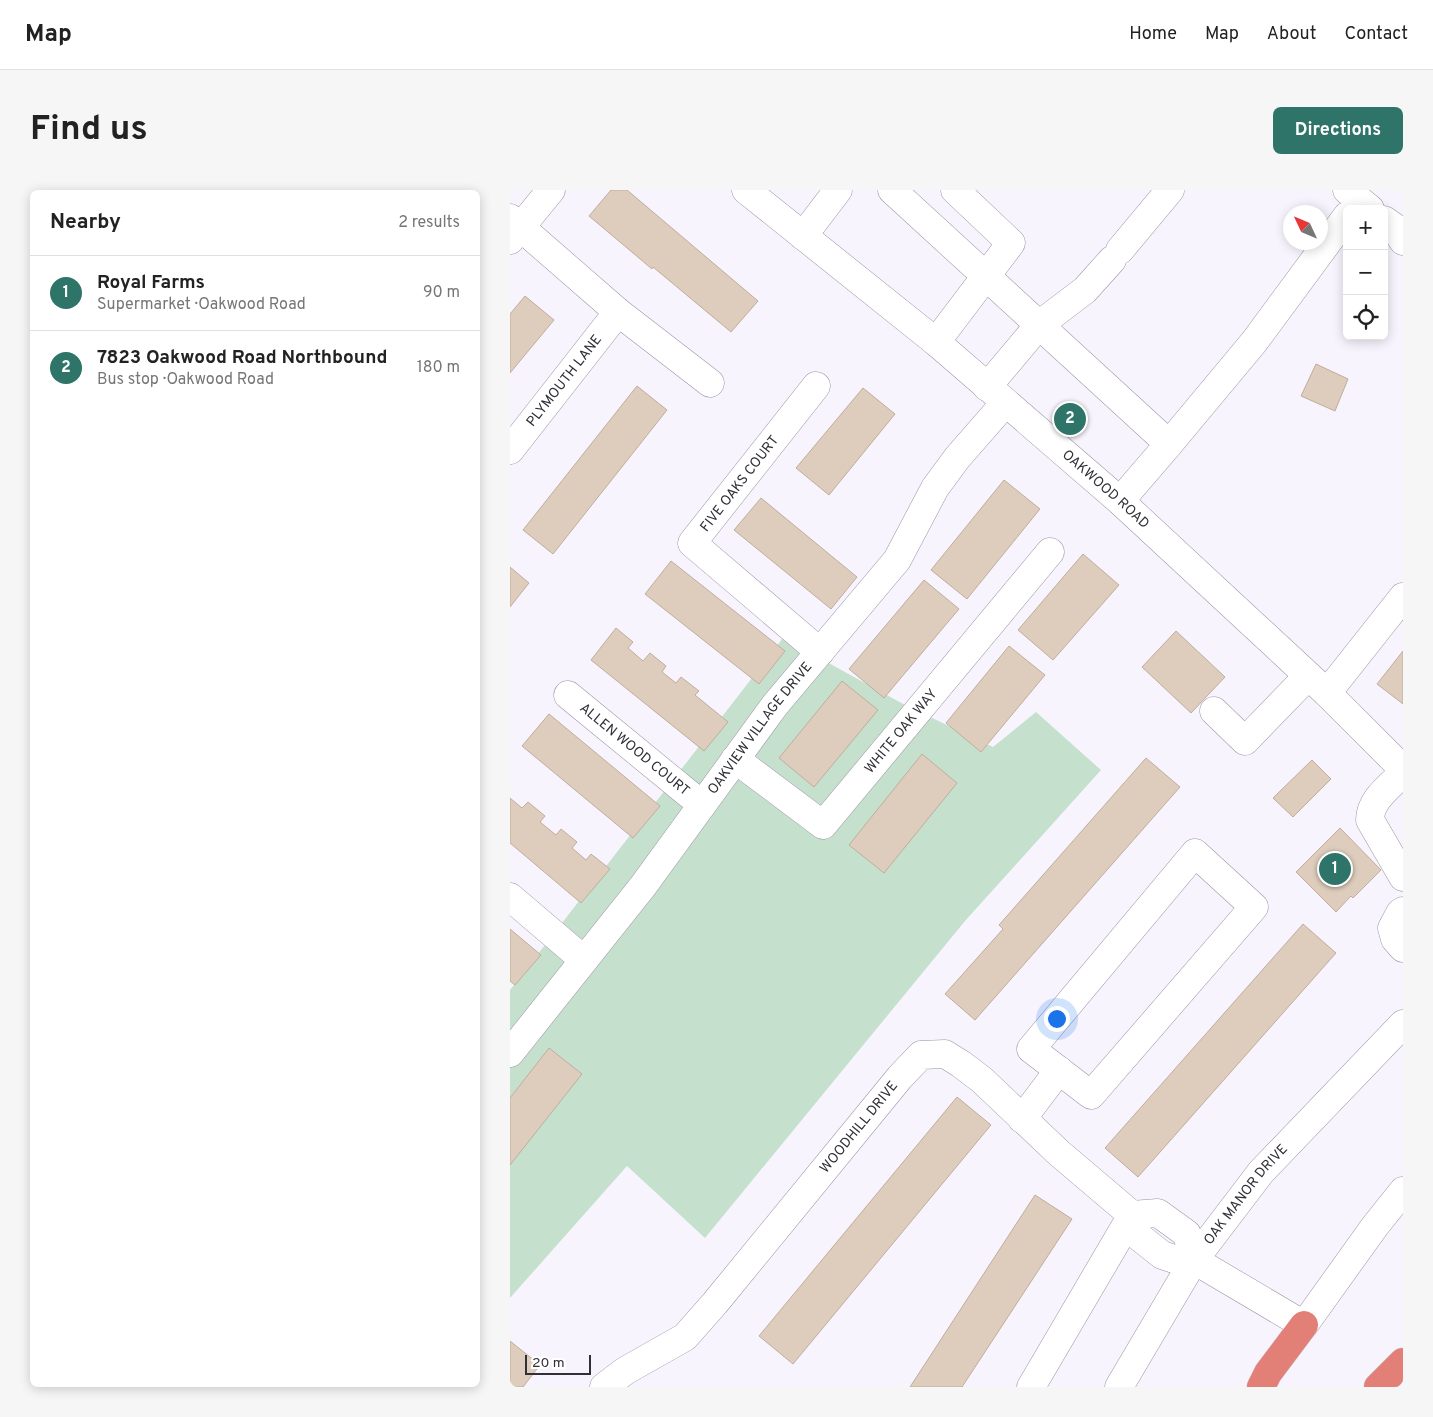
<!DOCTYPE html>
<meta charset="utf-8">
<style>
body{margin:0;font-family:Overpass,sans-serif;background:#f6f6f6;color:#222}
.controls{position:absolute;right:15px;top:15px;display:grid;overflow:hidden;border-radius:8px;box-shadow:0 2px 12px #0003}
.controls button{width:45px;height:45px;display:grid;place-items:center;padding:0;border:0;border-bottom:1px solid #e0e0e0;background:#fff;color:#222;font:25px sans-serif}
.compass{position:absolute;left:773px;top:15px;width:45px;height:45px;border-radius:50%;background:#fff;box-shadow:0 2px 12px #0003;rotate:314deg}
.scale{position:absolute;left:15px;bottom:12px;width:66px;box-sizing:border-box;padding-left:5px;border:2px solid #332f37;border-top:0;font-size:14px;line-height:18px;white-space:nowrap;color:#332f37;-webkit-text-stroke:4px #fff;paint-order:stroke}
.you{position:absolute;left:546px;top:828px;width:18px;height:18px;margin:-12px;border:4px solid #fff;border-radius:50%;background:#1a73e8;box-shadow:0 0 0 8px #1a73e833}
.badge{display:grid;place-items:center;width:32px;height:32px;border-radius:50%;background:#2f7469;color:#fff;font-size:16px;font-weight:700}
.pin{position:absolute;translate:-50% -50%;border:2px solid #fff;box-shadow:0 1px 5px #0006}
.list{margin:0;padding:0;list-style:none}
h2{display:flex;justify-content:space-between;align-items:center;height:65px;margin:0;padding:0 20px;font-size:21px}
h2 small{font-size:16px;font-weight:400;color:#767676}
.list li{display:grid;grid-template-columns:32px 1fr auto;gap:15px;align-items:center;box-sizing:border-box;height:75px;padding:0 20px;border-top:1px solid #e0e0e0}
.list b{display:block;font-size:19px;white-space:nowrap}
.list p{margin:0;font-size:16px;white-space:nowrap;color:#767676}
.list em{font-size:16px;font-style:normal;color:#767676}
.icon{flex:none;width:28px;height:28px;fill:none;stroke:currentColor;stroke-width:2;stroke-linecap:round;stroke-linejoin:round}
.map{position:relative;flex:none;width:893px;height:1197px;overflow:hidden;border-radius:8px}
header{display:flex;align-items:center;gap:30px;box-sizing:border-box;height:70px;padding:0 25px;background:#fff;border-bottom:1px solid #e0e0e0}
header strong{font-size:24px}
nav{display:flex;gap:28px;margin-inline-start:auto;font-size:18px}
.intro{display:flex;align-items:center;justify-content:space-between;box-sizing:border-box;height:120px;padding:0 30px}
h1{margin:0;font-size:35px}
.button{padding:12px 22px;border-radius:8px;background:#2f7469;color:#fff;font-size:18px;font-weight:700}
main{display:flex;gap:30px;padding:0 30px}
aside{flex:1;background:#fff;border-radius:8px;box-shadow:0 2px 12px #0003}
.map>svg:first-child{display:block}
.green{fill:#c5e1cd}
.building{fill:#decdbc;stroke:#bfad9e}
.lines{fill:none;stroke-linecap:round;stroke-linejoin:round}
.minor-casing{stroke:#9c93a7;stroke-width:29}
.highway-casing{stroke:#d2d1d3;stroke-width:29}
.minor{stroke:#fff;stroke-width:28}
.highway{stroke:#e28077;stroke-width:28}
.labels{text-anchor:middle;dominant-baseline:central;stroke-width:4;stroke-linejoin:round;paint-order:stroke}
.street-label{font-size:14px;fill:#332f37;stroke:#fff}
</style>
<header>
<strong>Map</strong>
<nav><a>Home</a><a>Map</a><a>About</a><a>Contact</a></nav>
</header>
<div class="intro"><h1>Find us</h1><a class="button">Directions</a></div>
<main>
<aside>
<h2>Nearby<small>2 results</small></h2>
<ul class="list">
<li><span class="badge">1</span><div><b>Royal Farms</b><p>Supermarket · Oakwood Road</p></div><em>90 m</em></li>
<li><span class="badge">2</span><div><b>7823 Oakwood Road Northbound</b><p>Bus stop · Oakwood Road</p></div><em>180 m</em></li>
</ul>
</aside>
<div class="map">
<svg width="893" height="1197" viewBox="0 0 893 1197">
<rect width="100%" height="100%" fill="#f8f4fd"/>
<path class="green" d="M273,448L395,515L483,557L526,522L591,580L455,731L195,1048L117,976L0,1108V800Z"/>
<path class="building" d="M101,0H117L248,111L221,142L143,77L142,79L79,26Z
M15,106L44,130L0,183V124Z
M806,174L838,189L825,221L791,206Z
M127,196L157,220L43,364L13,340Z
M353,198L385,224L319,305L286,278Z
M494,290L530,319L457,409L421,380Z
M251,308L347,387L321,419L224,340Z
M573,364L609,395L543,470L508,440Z
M161,371L275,461L249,494L135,404Z
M0,377L19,393L0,417Z
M414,390L449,419L374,508L339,479Z
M106,438L123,452L118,458L133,471L140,463L156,476L152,482L166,493L171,487L189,501L185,505L218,532L194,561L81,470Z
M666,441L715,487L681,523L632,477Z
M499,456L535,485L471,562L436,533Z
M893,461V514L867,494Z
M332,491L368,520L304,597L269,568Z
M39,524L150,616L123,648L12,556Z
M412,564L447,593L374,683L339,655Z
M636,568L670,597L465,830L435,804L493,739L489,735Z
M802,570L821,589L783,627L763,608Z
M0,608L12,618L18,612L35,626L30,632L46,645L51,639L67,652L62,658L76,670L81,664L100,679L71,713L0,653Z
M830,638L871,680L843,708L841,706L826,722L786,682Z
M793,734L826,763L628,987L595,958Z
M0,739L31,765L5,795L0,791Z
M39,858L72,884L0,975V908Z
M447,907L481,935L283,1174L249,1146Z
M525,1005L562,1029L452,1197H400Z
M0,1151L30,1175L13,1197H0Z"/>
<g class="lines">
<defs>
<g id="minor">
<path id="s1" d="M236,0L426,152L610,311L817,503L893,579"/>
<path d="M382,0L659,254L610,311"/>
<path d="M837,0L860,19"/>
<path d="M0,28L108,122L200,193"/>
<path d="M874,30L884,37L893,51"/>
<path d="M293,46L328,0"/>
<path d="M0,50L41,0"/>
<path d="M610,60L660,0"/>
<path d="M426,152L501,53L445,0"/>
<path d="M306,196L182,353L310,462"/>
<path d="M477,197L529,135L575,100L602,70"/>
<path d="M659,254L744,152L837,26"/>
<path id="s2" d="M0,260L108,122"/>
<path d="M817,503L893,407"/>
<path id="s3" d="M58,505L191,614"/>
<path d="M704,521L735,551L798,486"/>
<path id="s4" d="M225,569L313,635L540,362"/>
<path d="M893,583C879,597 860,610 860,630L893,687"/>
<path d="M685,663L744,717L581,905L521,859Z"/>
<path d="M0,707L74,770"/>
<path d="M893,721L890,723L882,738L885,749L893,758"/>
<path id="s5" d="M0,863L133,696L265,515L387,370L425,298L447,268L495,213"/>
<path d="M512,929L549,880"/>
<path d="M622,1025L648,1023L677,1044L684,1070"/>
<path id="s6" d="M94,1197L115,1181L175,1147L205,1113L390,887L411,865L435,864L451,874L472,890L549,963L622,1025L628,1046L652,1065L664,1069L684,1070L794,1135L865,1036L893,1001"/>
<path d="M521,1197L622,1025"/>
<path id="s7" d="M609,1197L684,1070L751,982L893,834"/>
</g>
<path id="highway" d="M751,1197L758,1183L794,1135
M868,1197L893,1172"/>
</defs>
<use href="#minor" class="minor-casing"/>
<use href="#highway" class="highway-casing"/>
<use href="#minor" class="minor"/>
<use href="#highway" class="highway"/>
</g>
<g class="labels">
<g class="street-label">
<text stroke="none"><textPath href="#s2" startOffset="88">PLYMOUTH LANE</textPath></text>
<text transform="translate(230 294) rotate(-52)">FIVE OAKS COURT</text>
<text stroke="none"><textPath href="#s1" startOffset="468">OAKWOOD ROAD</textPath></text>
<text stroke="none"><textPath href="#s5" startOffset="410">OAKVIEW VILLAGE DRIVE</textPath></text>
<text stroke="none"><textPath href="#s4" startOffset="232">WHITE OAK WAY</textPath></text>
<text stroke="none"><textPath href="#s3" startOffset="86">ALLEN WOOD COURT</textPath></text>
<text stroke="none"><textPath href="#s6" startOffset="368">WOODHILL DRIVE</textPath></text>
<text stroke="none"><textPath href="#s7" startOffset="231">OAK MANOR DRIVE</textPath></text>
</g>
</g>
</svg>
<div class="controls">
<button>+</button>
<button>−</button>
<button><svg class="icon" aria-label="locate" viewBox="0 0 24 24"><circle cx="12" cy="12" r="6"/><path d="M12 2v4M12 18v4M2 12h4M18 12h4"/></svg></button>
</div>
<svg class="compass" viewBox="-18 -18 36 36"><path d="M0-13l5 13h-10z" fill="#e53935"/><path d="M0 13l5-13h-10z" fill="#767676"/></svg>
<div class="scale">20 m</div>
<div class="you"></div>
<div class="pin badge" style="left:825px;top:679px">1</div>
<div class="pin badge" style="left:560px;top:229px">2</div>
</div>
</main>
